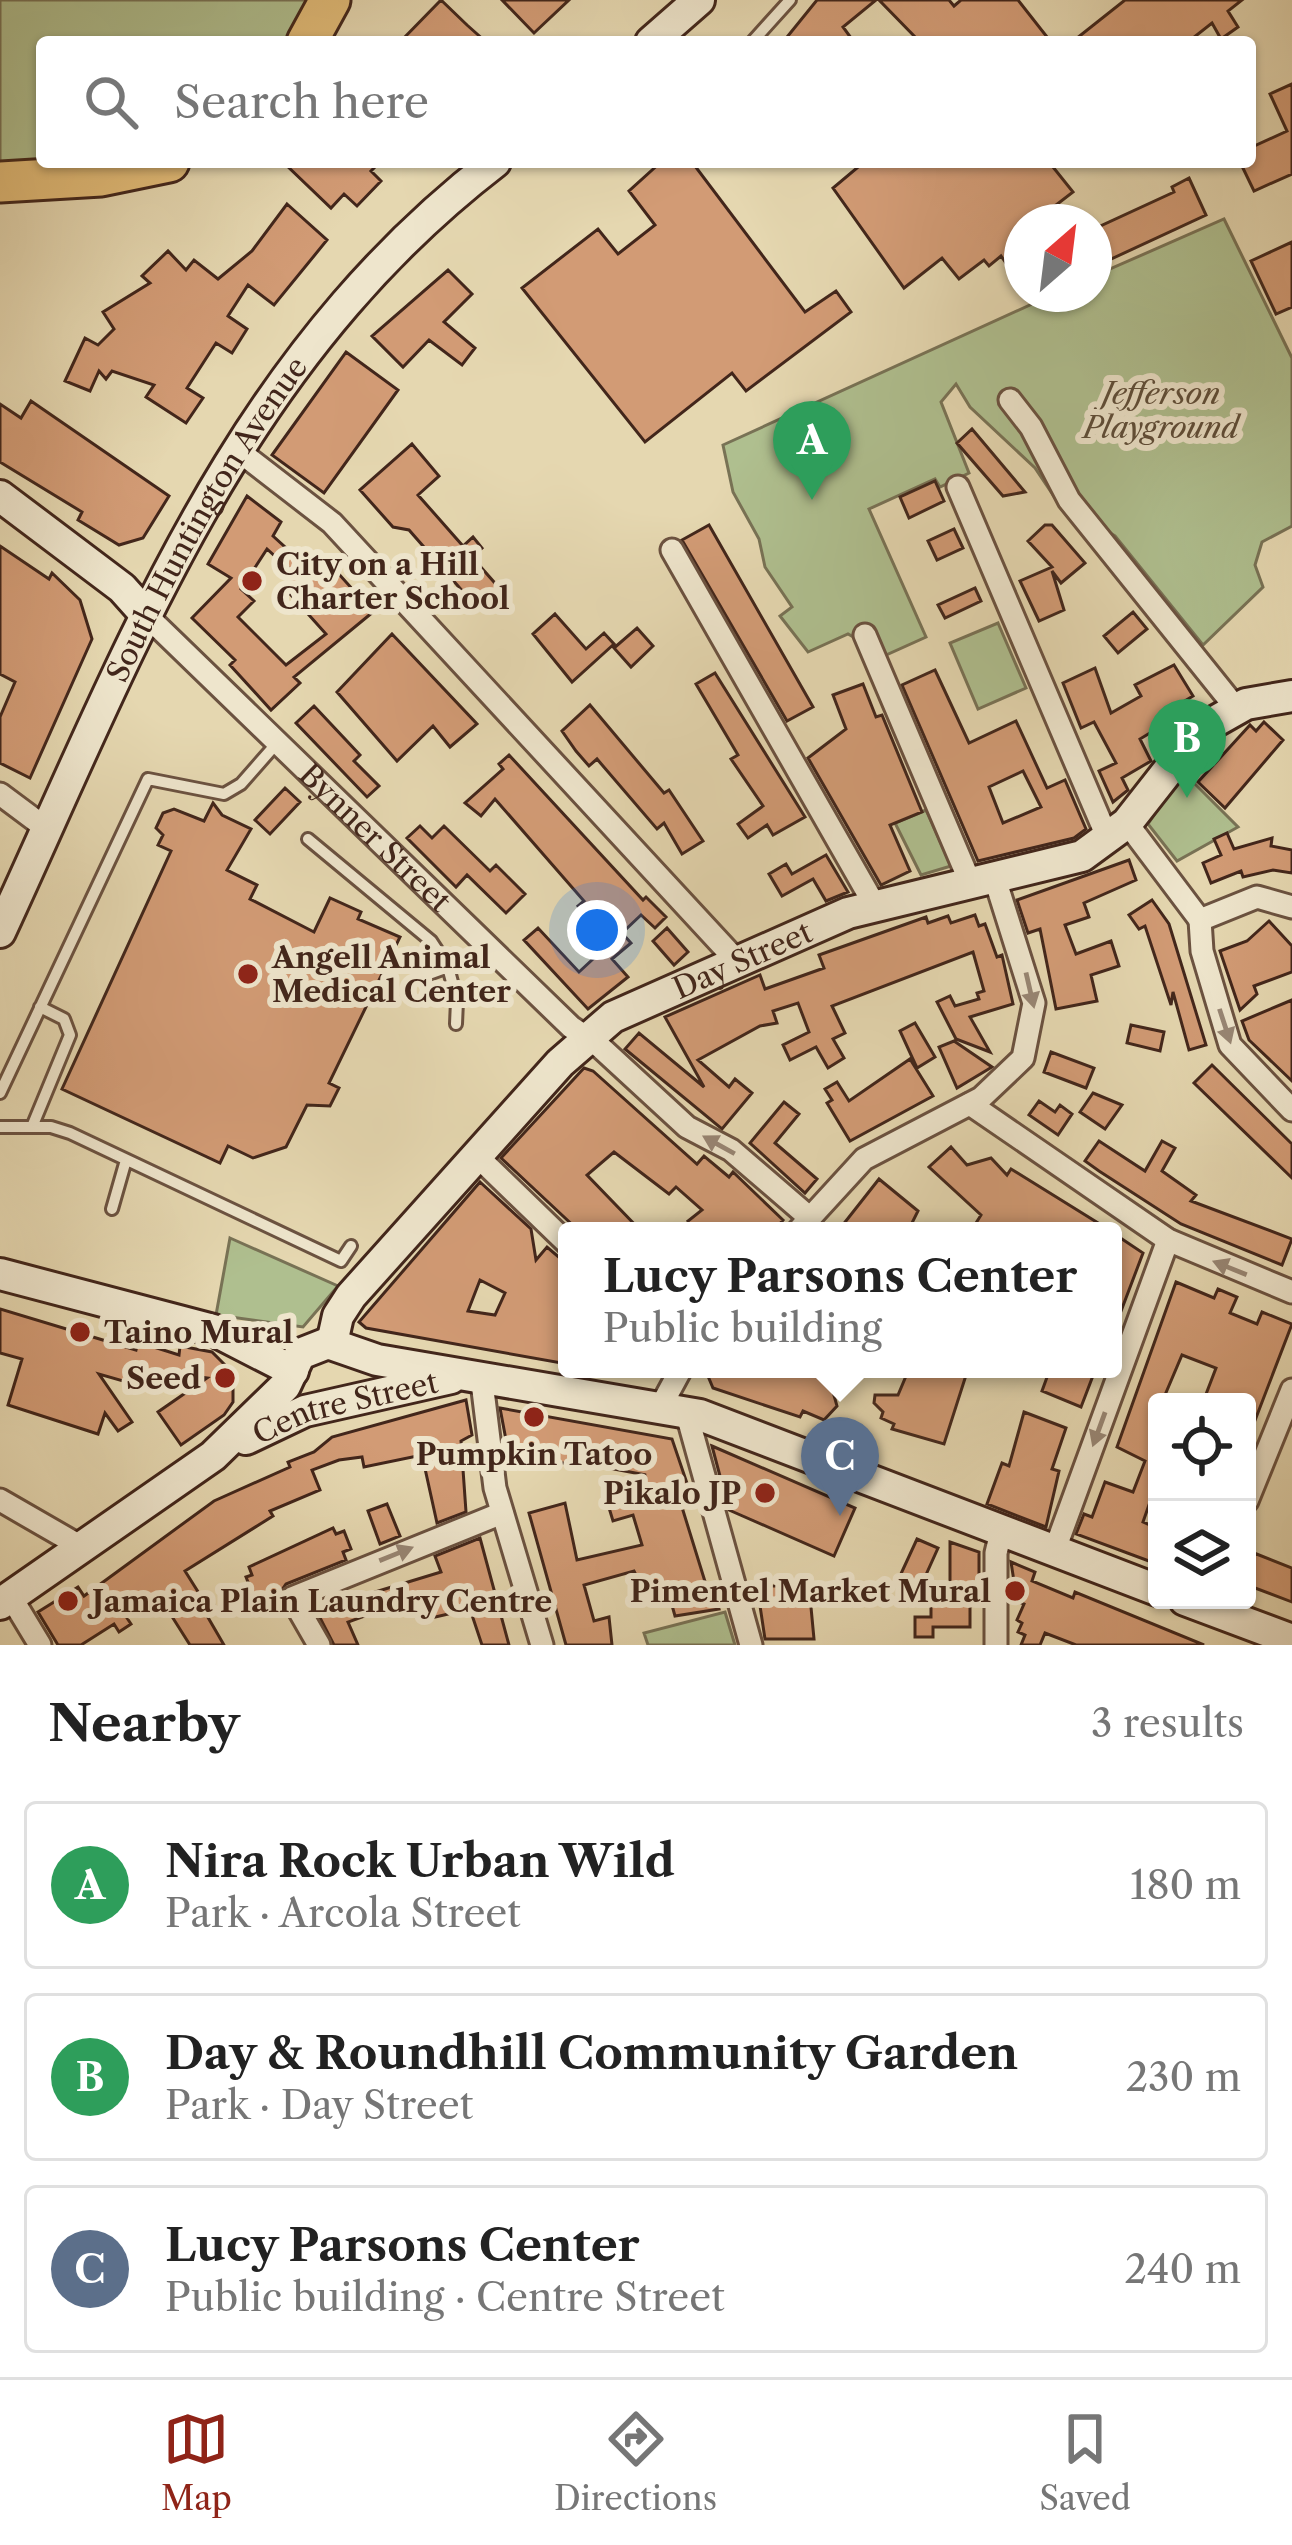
<!DOCTYPE html>
<meta charset="utf-8">
<style>
body{margin:0;font-family:"Libre Caslon Text",serif;background:#f6f6f6;color:#222}
.controls{position:absolute;right:36px;bottom:36px;display:grid;overflow:hidden;border-radius:12px;box-shadow:0 3px 9px #0004}
.controls button{width:108px;height:108px;display:grid;place-items:center;padding:0;border:0;border-bottom:3px solid #e0e0e0;background:#fff;color:#222;font:60px sans-serif}
.compass{position:absolute;left:1004px;top:204px;width:108px;height:108px;border-radius:50%;background:#fff;box-shadow:0 3px 9px #0004;rotate:28deg}
.you{position:absolute;left:597px;top:930px;width:42px;height:42px;margin:-30px;border:9px solid #fff;border-radius:50%;background:#1a73e8;box-shadow:0 0 0 18px #1a73e833}
.badge{display:grid;place-items:center;width:78px;height:78px;border-radius:50%;background:#8f2418;color:#fff;font-size:39px;font-weight:700}
.pin{position:absolute;translate:-50% -99px;filter:drop-shadow(0 3px 6px #0008)}
.pin::after{content:'';position:absolute;top:63px;width:42px;height:36px;background:inherit;clip-path:polygon(0 0,100% 0,50% 100%)}
.popup{position:absolute;left:558px;top:1222px;width:564px;height:156px;box-sizing:border-box;display:grid;place-content:center;border-radius:12px;background:#fff;filter:drop-shadow(0 3px 9px #0005);font-size:39px;white-space:nowrap;color:#767676}
.popup b{font-size:45px;color:#222}
.popup::after{content:'';position:absolute;left:50%;top:100%;margin-left:-24px;border:24px solid transparent;border-top-color:#fff}
.list{margin:0;padding:0;list-style:none}
h2{display:flex;justify-content:space-between;align-items:center;height:156px;margin:0;padding:0 48px;font-size:51px}
h2 small{font-size:39px;font-weight:400;color:#767676}
.list li{display:grid;grid-template-columns:78px 1fr auto;gap:36px;align-items:center;box-sizing:border-box;height:168px;margin:0 24px 24px;padding:0 24px;border:3px solid #e0e0e0;border-radius:12px}
.list b{display:block;font-size:45px;white-space:nowrap}
.list p{margin:0;font-size:39px;white-space:nowrap;color:#767676}
.list em{font-size:39px;font-style:normal;color:#767676}
.icon{flex:none;width:66px;height:66px;fill:none;stroke:currentColor;stroke-width:2;stroke-linecap:round;stroke-linejoin:round}
.map{position:relative;flex:none;width:1292px;height:1645px;overflow:hidden}
.search{position:absolute;background:#fff;box-shadow:0 3px 9px #0004;left:36px;right:36px;top:36px;height:132px;display:flex;align-items:center;gap:30px;box-sizing:border-box;padding:0 42px;border-radius:12px;color:#767676;font-size:45px}
.sheet{height:732px;background:#fff}
nav{display:flex;justify-content:space-around;align-items:center;box-sizing:border-box;height:168px;border-top:3px solid #e0e0e0;background:#fff;font-size:33px;color:#767676}
nav a{display:grid;justify-items:center;gap:6px}
nav .on{color:#8f2418}
.map>svg:first-child{display:block}
.green{fill:#afbf8f;stroke:#787255;stroke-width:3}
.building{fill:#d29b75;stroke:#42261b;stroke-width:3;fill-rule:evenodd}
.lines{fill:none;stroke-linecap:round;stroke-linejoin:round}
.lane-casing{stroke:#6b5240;stroke-width:16}
.street-casing{stroke:#6b5240;stroke-width:27}
.secondary-casing{stroke:#42261b;stroke-width:36}
.highway-casing{stroke:#42261b;stroke-width:45}
.lane{stroke:#eee5cc;stroke-width:10}
.street{stroke:#eee5cc;stroke-width:21}
.secondary{stroke:#eee5cc;stroke-width:30}
.highway{stroke:#e2bc78;stroke-width:39}
.oneway{fill:#988674}
.poi-dot{fill:#8f2418;stroke:#eee5cc;stroke-width:4.5}
.labels{text-anchor:middle;dominant-baseline:central;stroke-width:12;stroke-linejoin:round;paint-order:stroke}
.park-label{font-size:30px;font-style:italic;fill:#5d4c38;stroke:#eee5cc}
.street-label{font-size:30px;fill:#42261b;stroke:#eee5cc}
.poi-label{font-size:30px;font-weight:bold;fill:#42261b;stroke:#eee5cc;text-anchor:start}
</style>
<div class="map">
<svg width="1292" height="1645" viewBox="0 0 1292 1645">
<rect width="100%" height="100%" fill="#e5d7b0"/>
<filter id="stains"><feTurbulence type="fractalNoise" baseFrequency=".00167" numOctaves="4"/><feColorMatrix values="0 0 0 0 .2 0 0 0 0 .09 0 0 0 0 .02 0 0 0 .5 -.17"/></filter>
<radialGradient id="worn" r=".72"><stop offset=".6" stop-color="#630" stop-opacity="0"/><stop offset="1" stop-color="#630" stop-opacity=".3"/></radialGradient>
<path class="green" d="M0,0H310L289,42H42V162L0,166Z
M1224,219L1292,358V526L1262,542L1255,565L1263,587L1203,645L1115,536L1057,501L1035,468L970,407L956,384L941,402L969,473L940,487L935,479L869,509L926,637L886,655L874,631L857,639L848,634L808,652L780,616L792,607L765,567L759,539L733,492L723,445L1054,294H1094V276Z
M998,623L1026,688L978,709L950,643Z
M1183,772L1238,827L1177,861L1148,824Z
M926,810L951,866L921,875L895,823Z
M230,1238L338,1286L303,1327L216,1315Z
M725,1612L735,1645H648L644,1633Z"/>
<path class="building" d="M441,0L467,25L486,42H400Z
M502,0H569L534,33Z
M817,0H876L843,27L854,42H783Z
M879,0H949L954,6L961,0H1018L1051,42H920Z
M1125,0H1242L1228,11L1238,27L1221,39L1212,23L1188,42H1072Z
M1292,84V174L1254,191L1240,162H1250V148L1287,131L1270,94Z
M283,162H380L371,171L381,181L357,206L344,194L331,208Z
M661,162H692L805,312L836,291L851,312L746,391L732,373L645,442L522,288L598,229L618,254L655,225L629,191Z
M864,162H1049L1073,192L1034,222H1022V250L1006,263L1001,256L989,266L984,260L959,279L942,258L904,288L833,188Z
M1189,178L1206,215L1094,267V229L1174,192L1172,187Z
M287,204L327,240L274,305L248,285L228,316L247,329L232,353L216,343L187,388L203,398L186,423L146,397L154,385L112,371L106,379L99,371L90,391L65,381L85,338L98,345L114,329L103,312L150,283L142,276L168,251L186,270L194,260L218,279L252,251Z
M1292,242V307L1276,314L1251,261Z
M448,270L472,294L444,322L475,348L462,365L429,340L403,367L372,336Z
M346,352L398,390L324,493L272,455Z
M31,401L169,496L143,538L119,545L78,520L82,512L0,462V404L21,418Z
M972,429L1025,492L1003,496L957,443Z
M412,444L439,476L418,495L463,546L473,537L482,548L472,557L501,590L479,610L409,530L393,527L360,490Z
M935,481L944,501L909,518L900,497Z
M247,496L281,522L273,536L285,547L277,558L267,549L241,589L254,601L238,617L286,665L326,634L283,586L296,574L279,560L290,551L306,565L320,553L373,612L294,677L300,683L271,710L230,665L235,660L192,618L231,578L208,564Z
M709,525L813,707L787,721L682,540Z
M1045,525H1052L1085,563L1061,583L1052,571L1064,610L1039,621L1020,581L1052,567L1028,541Z
M954,529L963,548L937,560L928,541Z
M0,546L49,579L52,573L80,600L92,639L30,778L0,763V717L15,682L0,674Z
M975,588L981,601L945,618L938,605Z
M1133,612L1147,629L1118,653L1104,636Z
M555,614L586,649L604,633L614,644L572,682L533,634Z
M637,628L653,646L631,667L614,648Z
M392,634L477,724L450,747L433,726L397,761L337,692Z
M1174,665L1193,696L1163,714L1168,722L1140,739L1151,761L1122,778L1128,790L1113,802L1099,771L1116,763L1094,722L1081,728L1063,683L1095,668L1111,713L1141,696L1135,685Z
M935,670L969,743L1016,721L1047,788L1065,780L1086,829L1074,838L978,861L902,685ZM1023,771L1041,807L1003,823L989,787Z
M715,673L805,817L773,835L767,825L748,838L738,824L763,806L731,759L738,755L696,684Z
M863,684L876,717L882,715L922,812L890,825L910,871L881,885L808,758L846,729L833,695Z
M590,705L664,793L669,790L703,841L682,854L664,823L657,829L597,759L589,766L576,751L562,731Z
M314,706L360,755L354,761L379,786L367,797L296,723Z
M1264,722L1283,740L1225,808L1198,782L1250,725L1256,731Z
M509,755L643,900L646,897L666,917L655,928L641,915L622,933L631,943L612,959L628,977L588,1009L524,940L538,928L579,972L608,945L578,906L584,901L495,799L481,816L465,803L503,769L499,764Z
M285,788L300,802L270,834L255,820Z
M213,803L222,815L251,829L227,870L257,885L250,899L314,932L330,898L361,912L358,919L400,937L329,1083L339,1088L330,1106L307,1105L286,1147L253,1158L228,1146L220,1163L62,1089L171,851L158,845L163,835L156,828L163,813L174,809L204,821Z
M420,826L432,838L444,826L490,871L496,865L525,894L506,913L467,875L456,887L407,838Z
M1227,833L1234,849L1272,838L1271,846L1292,850V873L1273,870L1243,877L1241,871L1211,883L1203,863L1221,855L1214,839Z
M826,855L848,892L826,901L813,879L782,896L769,874L786,864L792,874Z
M1129,860L1136,880L1084,903L1089,917L1065,925L1076,954L1111,941L1119,966L1091,975L1097,1001L1056,1009L1040,929L1028,933L1017,900Z
M1152,900L1169,924L1206,1045L1189,1050L1173,992L1171,1005L1145,926L1139,929L1129,915Z
M975,915L979,926L985,924L997,957L1002,955L1013,1004L970,1017L990,1052L956,1039L937,1002L950,996L955,1006L979,999L977,993L984,991L973,952L832,1006L845,1033L833,1039L844,1058L828,1068L816,1047L790,1060L783,1045L809,1032L798,1003L773,1011L777,1023L760,1026L698,1060L729,1087L735,1079L752,1093L722,1129L625,1049L639,1033L704,1087L665,1017L760,975L765,989L824,968L819,955L926,917L928,923L948,916L951,923Z
M1269,921L1292,946V972L1254,986L1257,994L1240,1010L1220,951L1247,941Z
M667,928L688,952L674,965L653,941Z
M1292,1000V1081L1249,1040L1242,1021Z
M915,1023L935,1057L917,1068L900,1031Z
M1131,1025L1164,1032L1160,1051L1127,1043Z
M954,1041L992,1067L957,1088L939,1047Z
M1051,1052L1094,1068L1086,1088L1044,1072Z
M910,1059L933,1096L850,1141L827,1103L832,1100L825,1089L837,1082L849,1101Z
M1212,1065L1292,1144V1178L1194,1083Z
M584,1068L593,1071L697,1164L704,1156L729,1177L733,1172L783,1220L774,1231H695L688,1221L702,1210L676,1187L669,1194L614,1152L587,1175L641,1231H579L501,1158Z
M1093,1093L1122,1105L1105,1129L1080,1112Z
M1039,1101L1055,1112L1060,1105L1072,1114L1058,1135L1029,1115Z
M784,1102L799,1114L775,1143L817,1179L805,1193L750,1143Z
M1099,1141L1145,1171L1162,1141L1175,1148L1162,1171L1196,1195L1191,1201L1292,1239L1282,1265L1181,1224L1099,1171L1085,1161Z
M951,1147L967,1165L991,1158L1007,1175L1011,1169L1111,1231H971L981,1215L929,1167Z
M879,1179L918,1211L908,1231H838Z
M480,1182L531,1229L536,1260L547,1247L567,1264V1364L366,1328L359,1322ZM480,1280L505,1293L495,1315L468,1311Z
M1113,1233L1143,1253L1115,1327H1113Z
M1176,1282L1214,1298L1218,1289L1237,1297L1230,1313L1257,1324L1262,1312L1292,1324L1249,1436L1247,1402H1203L1216,1368L1182,1355L1162,1402H1157V1482L1143,1522L1157,1528V1564L1076,1534L1084,1514L1092,1517L1105,1482L1133,1492L1145,1461L1117,1447Z
M0,1309L136,1350L138,1342L179,1355L180,1346L212,1352L233,1373V1402L224,1415L181,1445L158,1412L207,1378L157,1371L153,1383L146,1381L144,1387L99,1374L132,1422L118,1431L105,1413L98,1434L8,1405L22,1359L0,1353Z
M705,1369H807L830,1381L837,1406L824,1420L803,1411L800,1417L713,1388Z
M909,1369H968L944,1444L892,1429L894,1424L881,1418L883,1412L874,1403L875,1395H898Z
M1050,1369L1094,1373L1081,1407L1042,1391Z
M466,1400L472,1435L461,1441L466,1512L437,1523L422,1455L364,1467L362,1457L339,1460L312,1470L320,1490L270,1511L273,1516L185,1571L202,1598L208,1595L216,1608L206,1614L224,1645H190L159,1596L132,1613L127,1618L131,1624L119,1632L114,1624L81,1645H58L38,1612L78,1587L84,1596L214,1501L290,1467L288,1462L314,1452L332,1437Z
M500,1408L672,1439L693,1501L681,1504L707,1588L713,1587L719,1609L675,1616L668,1591L647,1597L634,1571L584,1585L594,1621L609,1617L612,1645H566L529,1513L565,1503L577,1560L642,1545L633,1515L613,1521L603,1488L646,1475L587,1464L510,1461Z
M1024,1412L1066,1428L1052,1469L1059,1471L1046,1527L987,1504L1002,1463L1009,1466Z
M712,1446L855,1508L834,1556L729,1510Z
M387,1504L400,1536L380,1544L368,1511Z
M333,1528L336,1534L344,1531L351,1549L343,1552L346,1560L286,1584L277,1597L257,1605L246,1577L252,1575L249,1567Z
M480,1538L509,1645H482L470,1609L431,1618L422,1595L348,1622L358,1645H334L316,1610L441,1572L435,1556Z
M917,1539L938,1548L920,1588L899,1578Z
M950,1542L979,1552V1596L970,1593V1627H933V1637H915V1617H931V1603H950Z
M1254,1553L1292,1568V1602L1247,1585Z
M1011,1562L1035,1572L1032,1581L1073,1598L1075,1592L1204,1645H1076L1045,1633L1040,1645H1021L1025,1635L1018,1632L1022,1623L1017,1620L1024,1604L1017,1601Z
M757,1586H809L814,1639H765Z"/>
<g class="lines">
<defs>
<path id="lane" d="M752,42L790,0
M308,839L431,941L448,967L426,975
M448,967L457,1001L456,1024
M0,1093L148,779L224,794L241,784L277,743
M0,1127H51L70,1133L341,1261L351,1246
M32,1127L70,1035L64,1019L40,1007
M112,1209L126,1160"/>
<g id="street">
<path d="M1010,400L1031,427L1069,500L1236,708"/>
<path d="M235,448L332,523L735,959"/>
<path d="M958,487L1108,839"/>
<path d="M672,550L874,904"/>
<path id="s1" d="M147,616L571,1027L598,1045L687,1127L731,1150L810,1218"/>
<path d="M865,635L970,882"/>
<path d="M0,794L47,829"/>
<path d="M1127,823L1200,920"/>
<path d="M1200,920L1202,951L1230,1045L1292,1110"/>
<path d="M1200,920L1257,897L1292,907"/>
<path d="M970,1104L1168,1240L1292,1292"/>
<path d="M475,1154L567,1243"/>
<path d="M798,1231L864,1159L981,1098L1023,1058L1034,1003L995,879"/>
<path d="M481,1374L495,1488L542,1645"/>
<path d="M661,1406L681,1369"/>
<path d="M686,1411L751,1645"/>
<path d="M0,1500L85,1549"/>
<path d="M1247,1501L1292,1390"/>
<path d="M1054,1552L1168,1240"/>
<path d="M11,1597L40,1645"/>
<path d="M319,1645L292,1598L502,1513"/>
<path d="M996,1645V1553L1001,1532"/>
</g>
<g id="secondary">
<path d="M651,42L699,0"/>
<path d="M0,496L122,588L147,616"/>
<path id="s2" d="M0,932C133,644 235,362 495,162"/>
<path d="M0,1274L213,1330L293,1371"/>
<path id="s3" d="M332,1343L338,1316L351,1296L560,1063L613,1017L848,913L1082,856L1127,823L1200,730L1246,704L1292,696"/>
<path id="s4" d="M246,1439L305,1411L451,1378"/>
<path d="M1185,1600L1292,1640"/>
<path d="M0,1604L213,1456L285,1386L300,1354L328,1343L377,1360L700,1415L1157,1590"/>
</g>
<path id="highway" d="M307,42L330,0
M0,182L101,176L169,162"/>
</defs>
<use href="#lane" class="lane-casing"/>
<use href="#street" class="street-casing"/>
<use href="#secondary" class="secondary-casing"/>
<use href="#highway" class="highway-casing"/>
<use href="#lane" class="lane"/>
<use href="#street" class="street"/>
<use href="#secondary" class="secondary"/>
<use href="#highway" class="highway"/>
</g>
<defs><path id="oneway-solid" d="M-6-.8H1V-3.2L6.5 0L1 3.2V.8H-6Z" transform="scale(3)"/></defs>
<g class="oneway">
<use href="#oneway-solid" transform="translate(1030 990) rotate(77)"/>
<use href="#oneway-solid" transform="translate(1225 1026) rotate(72)"/>
<use href="#oneway-solid" transform="translate(719 1145) rotate(-151)"/>
<use href="#oneway-solid" transform="translate(1230 1268) rotate(-158)"/>
<use href="#oneway-solid" transform="translate(1099 1429) rotate(110)"/>
<use href="#oneway-solid" transform="translate(396 1554) rotate(-22)"/>
</g>
<g class="poi-dot">
<circle cx="252" cy="581" r="12"/>
<circle cx="248" cy="974" r="12"/>
<circle cx="80" cy="1332" r="12"/>
<circle cx="225" cy="1378" r="12"/>
<circle cx="534" cy="1417" r="12"/>
<circle cx="765" cy="1493" r="12"/>
<circle cx="1015" cy="1591" r="12"/>
<circle cx="68" cy="1601" r="12"/>
</g>
<g class="labels">
<g class="park-label">
<text x="1161" y="393">Jefferson<tspan x="1161" dy="34">Playground</tspan></text>
</g>
<g class="street-label">
<text stroke="none"><textPath href="#s2" startOffset="462">South Huntington Avenue</textPath></text>
<text stroke="none"><textPath href="#s1" startOffset="318">Bynner Street</textPath></text>
<text stroke="none"><textPath href="#s3" startOffset="576">Day Street</textPath></text>
<text stroke="none"><textPath href="#s4" startOffset="105">Centre Street</textPath></text>
</g>
<g class="poi-label">
<text x="276" y="564">City on a Hill<tspan x="276" dy="34">Charter School</tspan></text>
<text x="272" y="957">Angell Animal<tspan x="272" dy="34">Medical Center</tspan></text>
<text x="104" y="1332">Taino Mural</text>
<text x="201" y="1378" text-anchor="end">Seed</text>
<text x="534" y="1454" text-anchor="middle">Pumpkin Tatoo</text>
<text x="741" y="1493" text-anchor="end">Pikalo JP</text>
<text x="991" y="1591" text-anchor="end">Pimentel Market Mural</text>
<text x="92" y="1601">Jamaica Plain Laundry Centre</text>
</g>
</g>
<rect width="100%" height="100%" filter="url(#stains)"/>
<rect width="100%" height="100%" fill="url(#worn)"/>
</svg>
<div class="controls">
<button><svg class="icon" aria-label="locate" viewBox="0 0 24 24"><circle cx="12" cy="12" r="6"/><path d="M12 2v4M12 18v4M2 12h4M18 12h4"/></svg></button>
<button><svg class="icon" aria-label="layers" viewBox="0 0 24 24"><path d="M12 4l9 5-9 5-9-5zM3 14l9 5 9-5"/></svg></button>
</div>
<svg class="compass" viewBox="-18 -18 36 36"><path d="M0-13l5 13h-10z" fill="#e53935"/><path d="M0 13l5-13h-10z" fill="#767676"/></svg>
<div class="you"></div>
<div class="pin badge" style="left:812px;top:500px;background:#2e9e5b">A</div>
<div class="pin badge" style="left:1187px;top:798px;background:#2e9e5b">B</div>
<div class="pin badge" style="left:840px;top:1516px;background:#5c6f8a">C</div>
<div class="popup"><b>Lucy Parsons Center</b>Public building</div>
<div class="search"><svg class="icon" aria-label="search" viewBox="0 0 24 24"><circle cx="10" cy="10" r="6"/><path d="M15 15l6 6"/></svg>Search here</div>
</div>
<section class="sheet">
<h2>Nearby<small>3 results</small></h2>
<ul class="list">
<li><span class="badge" style="background:#2e9e5b">A</span><div><b>Nira Rock Urban Wild</b><p>Park · Arcola Street</p></div><em>180 m</em></li>
<li><span class="badge" style="background:#2e9e5b">B</span><div><b>Day &amp; Roundhill Community Garden</b><p>Park · Day Street</p></div><em>230 m</em></li>
<li><span class="badge" style="background:#5c6f8a">C</span><div><b>Lucy Parsons Center</b><p>Public building · Centre Street</p></div><em>240 m</em></li>
</ul>
</section>
<nav>
<a class="on"><svg class="icon" aria-label="map" viewBox="0 0 24 24"><path d="M3 6l6-2 6 2 6-2v14l-6 2-6-2-6 2zM9 4v14M15 6v14"/></svg>Map</a>
<a><svg class="icon" aria-label="directions" viewBox="0 0 24 24"><path d="M12 3l9 9-9 9-9-9zM9 14v-3h6M13 9l2 2-2 2"/></svg>Directions</a>
<a><svg class="icon" aria-label="saved" viewBox="0 0 24 24"><path d="M7 4h10v16l-5-4-5 4z"/></svg>Saved</a>
</nav>
